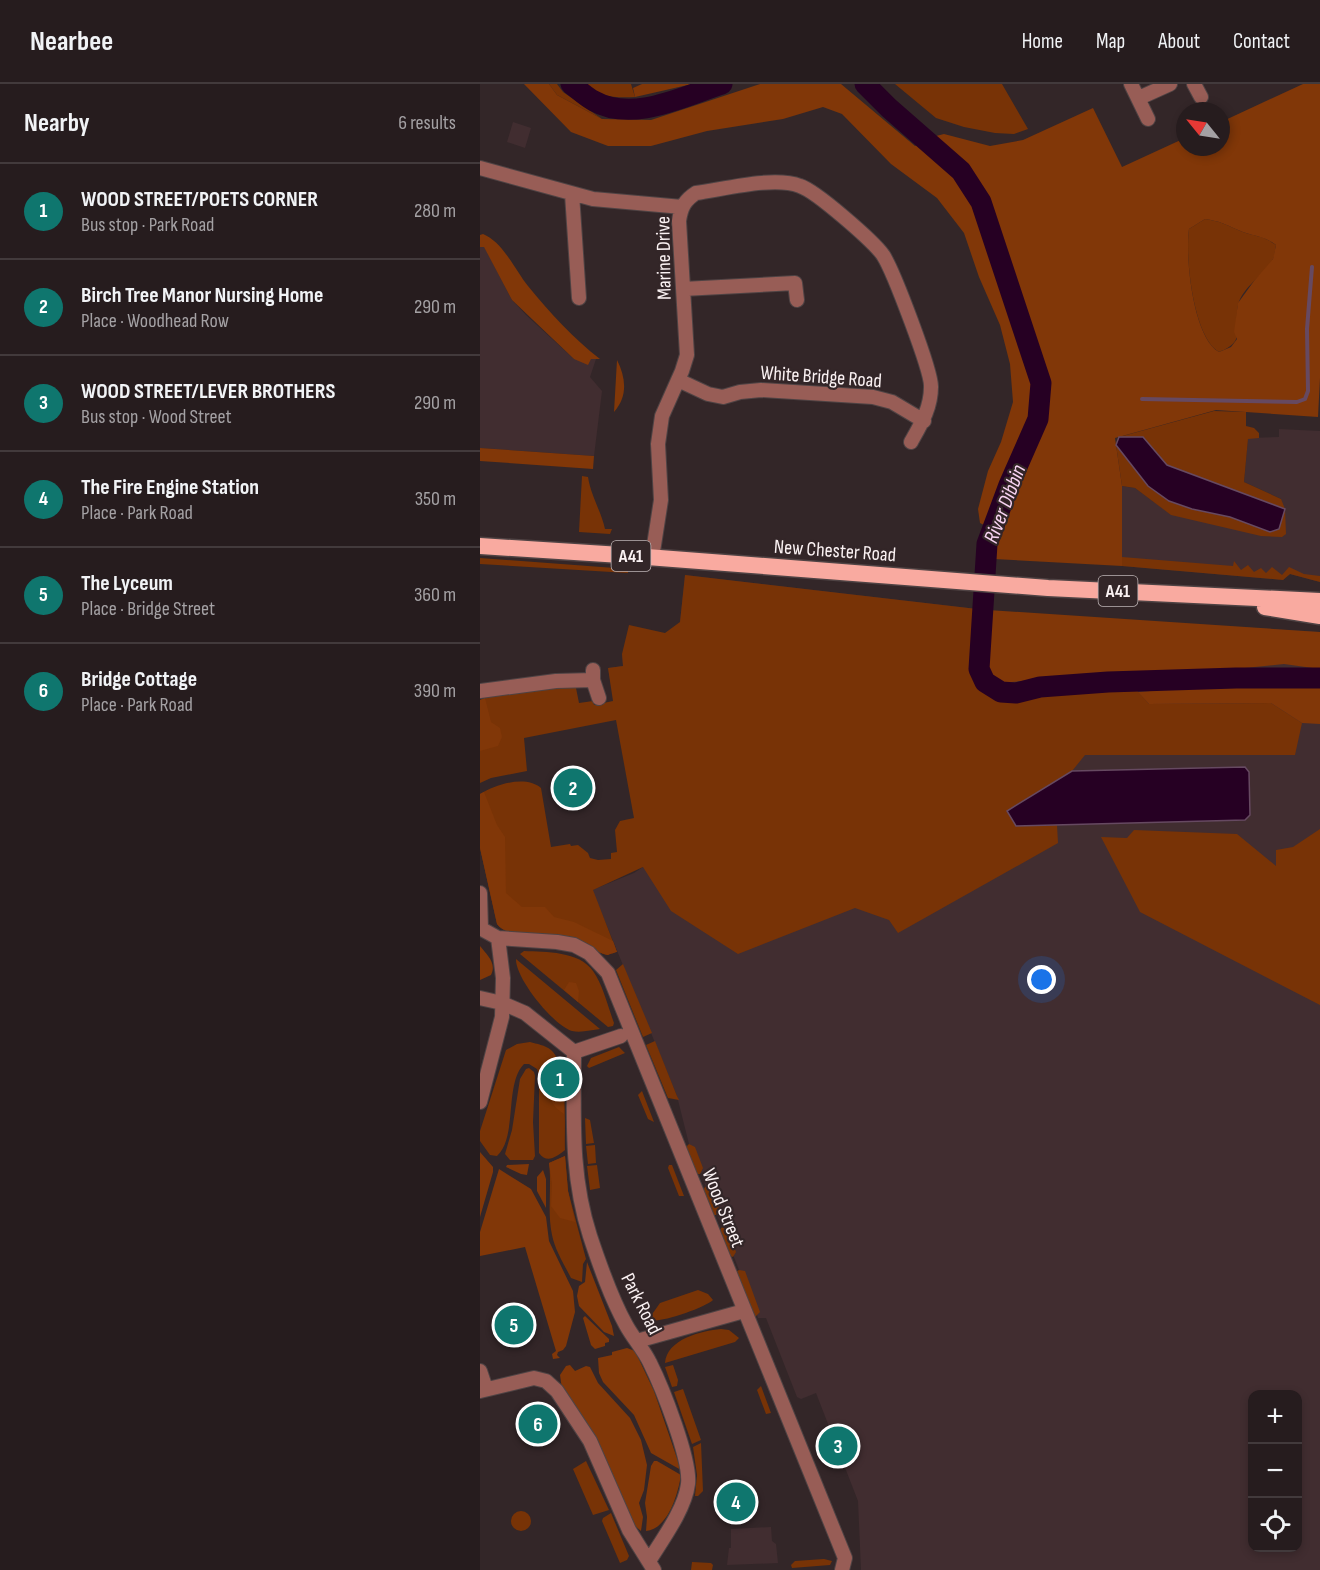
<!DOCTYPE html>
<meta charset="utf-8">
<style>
body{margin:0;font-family:"Sofia Sans Condensed",sans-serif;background:#2e2527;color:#f1f3f6}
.controls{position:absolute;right:18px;bottom:18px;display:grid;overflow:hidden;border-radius:12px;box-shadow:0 3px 9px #0003}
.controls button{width:54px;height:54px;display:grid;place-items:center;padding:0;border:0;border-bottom:2px solid #423a3c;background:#261c1e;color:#f1f3f6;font:30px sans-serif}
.compass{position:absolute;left:696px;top:18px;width:54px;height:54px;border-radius:50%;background:#261c1e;box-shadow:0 3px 9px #0003;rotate:300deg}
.you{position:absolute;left:562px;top:896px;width:21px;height:21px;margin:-15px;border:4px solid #fff;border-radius:50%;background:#1a73e8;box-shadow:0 0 0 9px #1a73e833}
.badge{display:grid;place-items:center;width:39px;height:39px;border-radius:50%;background:#0f766e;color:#fff;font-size:20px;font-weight:700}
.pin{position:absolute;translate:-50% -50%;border:3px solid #fff;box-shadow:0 2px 6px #0006}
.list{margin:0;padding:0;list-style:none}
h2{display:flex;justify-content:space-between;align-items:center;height:78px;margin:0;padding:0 24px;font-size:26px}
h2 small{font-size:20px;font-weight:400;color:#a4a1a4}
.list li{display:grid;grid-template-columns:39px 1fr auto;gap:18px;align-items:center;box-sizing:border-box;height:96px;padding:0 24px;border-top:2px solid #423a3c}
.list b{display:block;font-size:22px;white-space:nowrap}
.list p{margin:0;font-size:20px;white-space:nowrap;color:#a4a1a4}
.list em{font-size:20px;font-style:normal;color:#a4a1a4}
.icon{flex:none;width:33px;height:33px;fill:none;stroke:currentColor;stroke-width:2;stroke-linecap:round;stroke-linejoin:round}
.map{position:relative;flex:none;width:840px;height:1486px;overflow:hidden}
header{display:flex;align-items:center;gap:36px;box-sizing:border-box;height:84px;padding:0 30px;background:#261c1e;border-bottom:2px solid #423a3c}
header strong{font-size:28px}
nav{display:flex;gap:33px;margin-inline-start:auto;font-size:21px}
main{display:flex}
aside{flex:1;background:#261c1e}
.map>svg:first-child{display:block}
.built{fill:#412d30;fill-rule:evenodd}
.green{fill:#783306}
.forest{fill:#813708;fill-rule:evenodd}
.water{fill:#260023;stroke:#664961;stroke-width:1.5}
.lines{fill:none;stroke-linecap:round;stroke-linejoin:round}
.stream{stroke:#664961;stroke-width:4}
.river{stroke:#260023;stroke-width:21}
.minor-casing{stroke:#4f4344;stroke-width:16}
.trunk-casing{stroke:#4f4344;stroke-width:19}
.minor{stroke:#985d56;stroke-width:14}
.trunk{stroke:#f9aaa0;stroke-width:16}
.labels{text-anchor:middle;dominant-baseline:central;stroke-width:4.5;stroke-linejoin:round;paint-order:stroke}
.shield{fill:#332628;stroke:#bfb5b6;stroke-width:1.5}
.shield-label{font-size:18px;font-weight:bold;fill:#fbf2f3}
.street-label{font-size:20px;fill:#fbf2f3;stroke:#332628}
.water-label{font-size:21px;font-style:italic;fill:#f9d4f3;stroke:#332628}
</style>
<header>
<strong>Nearbee</strong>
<nav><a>Home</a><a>Map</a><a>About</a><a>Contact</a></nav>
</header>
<main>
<aside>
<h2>Nearby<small>6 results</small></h2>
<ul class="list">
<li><span class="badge">1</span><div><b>WOOD STREET/POETS CORNER</b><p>Bus stop · Park Road</p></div><em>280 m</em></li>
<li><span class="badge">2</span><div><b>Birch Tree Manor Nursing Home</b><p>Place · Woodhead Row</p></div><em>290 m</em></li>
<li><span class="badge">3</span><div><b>WOOD STREET/LEVER BROTHERS</b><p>Bus stop · Wood Street</p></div><em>290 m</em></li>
<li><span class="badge">4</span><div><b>The Fire Engine Station</b><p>Place · Park Road</p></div><em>350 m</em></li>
<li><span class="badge">5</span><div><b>The Lyceum</b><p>Place · Bridge Street</p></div><em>360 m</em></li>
<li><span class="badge">6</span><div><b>Bridge Cottage</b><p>Place · Park Road</p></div><em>390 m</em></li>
</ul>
</aside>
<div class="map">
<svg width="840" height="1486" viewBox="0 0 840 1486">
<rect width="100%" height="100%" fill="#332628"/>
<path class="built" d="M33,38L51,44L45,64L27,58Z
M4,162L32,216L46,231L94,275H116L110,293L122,307L114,372L0,364V163Z
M799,345L840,347V498L810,490L803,496L642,482V402L655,404L692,431L801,415L764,398L768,354L799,353Z
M205,491L532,529L840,548V1486H381L378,1417L336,1309L321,1315L317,1313L286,1234H278L277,1231L209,1060L197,1012L112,806L154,789L163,783L128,584L143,582L142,570L197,566ZM772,1310H818V1464H772Z
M291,1443L292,1457L296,1460L298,1479L247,1481L249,1464H251V1445Z"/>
<path class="green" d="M69,0H77L83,8L122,35L77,11Z
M102,0H151L155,13C134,14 119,13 102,0Z
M415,0H522L548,45L534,50L515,49L484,43L456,34Z
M725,135C745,138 749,143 766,149C779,153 783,152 796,161C795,165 795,171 793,175C785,191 763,202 758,221C753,244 768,257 739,268C713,253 705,173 709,145Z
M734,327L766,328V342L774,344L779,349V354L768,355L764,398L801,415L805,425L806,450L802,453L781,452L691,431L655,404L642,402L636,361L668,402L689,417L712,425L750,433L790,448L799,445L805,425L687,381L663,353H639Z
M102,392L108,393C111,412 121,427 125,445H132L130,450L99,448Z
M642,473L753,482L754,477L761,486L768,481L774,488L781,484L786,489L792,483L802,491L809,483L824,490L840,492V498L810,490L803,496L642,482Z
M0,474L148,485V489L0,480Z
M205,491L497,525L493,585L497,594L516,613L538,616L561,608L655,604L669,620L791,619L822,639L815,671H605L592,687L527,727L536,742L577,741L578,759L418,849L409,836L375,824L258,870L191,827L163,783L113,806L137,868C136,868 130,870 128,871C122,871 94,856 84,853C65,848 28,856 17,840L0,764V710C16,700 46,691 61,704L71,763L90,760L91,762L98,761L108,769L110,774L118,776L131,775V769L137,768L135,746L140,737L154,734L136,636L44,654L47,687L11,694L0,699V616C24,606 70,603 96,604L99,619L113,617L114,621L133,617L128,584L143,582L142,570L149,541L185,549L200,538Z
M840,745V921L660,828L621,753L647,754L654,746L757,750L796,782V766L813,763Z
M44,867C66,868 99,867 113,887C123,901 128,923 134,939L133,942L128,943L40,870Z
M36,875L120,945C112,946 101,949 92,947C74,942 35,894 36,875Z
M143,880L172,949L163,953L136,886Z
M175,957L197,1012L199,1016L188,1014L166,961Z
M50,958C57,960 65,961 71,966C89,981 84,1044 85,1066C76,1073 67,1080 59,1069V991L57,985L49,980H44C24,1000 38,1053 17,1072L10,1071L0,1057V1047L26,966L37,960Z
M139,963L145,969L109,984L107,982L111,974Z
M49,984L54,988L55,992L53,1038L55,1072L53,1076H30L25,1070L32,1046L40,995L46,985Z
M162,1007L174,1038L168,1035L158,1011Z
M105,1034L110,1036L114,1059L106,1060Z
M209,1060L215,1063L223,1084L220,1090H217L204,1065Z
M115,1061L116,1079L108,1080L106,1062Z
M85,1072L88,1107L106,1175L103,1180L102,1198L91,1194C84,1180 75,1166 72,1151C67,1128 72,1103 69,1079Z
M117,1081L120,1104L110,1106L107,1082Z
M189,1081H192L204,1112H199L188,1084Z
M226,1102L231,1104L240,1126L236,1131H233L222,1107Z
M242,1143L248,1146L256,1168L253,1173L248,1171L239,1147Z
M259,1186L265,1187L280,1228L274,1234L256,1188Z
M218,1206L228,1210L233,1216C224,1224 179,1240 168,1236L180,1219Z
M241,1245L249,1246L259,1254L255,1258L185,1279C187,1255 221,1247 241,1245Z
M193,1281L198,1296L197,1302L192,1303L185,1283Z
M281,1302L291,1329L286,1330L277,1306Z
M203,1305L221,1356L212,1360L194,1308Z
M221,1359L223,1407L218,1412H215L217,1391L213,1363Z
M106,1377L129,1426L113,1431L93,1385Z
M31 1437a10 10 0 1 1 20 0a10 10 0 1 1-20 0Z
M131,1429L149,1472L147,1476L140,1479L122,1437L123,1434Z
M344,1475L352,1477L350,1481L312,1484L311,1481L315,1477Z
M212,1478L231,1479L233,1481L232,1486H211Z"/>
<path class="forest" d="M44,0H69L77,11L122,35L171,36L280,0H361L435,62L452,53L464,50L510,62L543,56L613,24L642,83L705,54V63H741V38L823,0H840V294L838,333L736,326L635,354L642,402V482L514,475L518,448L500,439L498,425L508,387L521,358L533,318L530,280L520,241L499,193L484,149L457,114L411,80L362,30L343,23L303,35L227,47L171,62H128L91,48ZM725,135C745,138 749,143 766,149C779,153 785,153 796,161L793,175L774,197L758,219L754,248L757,255L751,263L739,268C713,254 705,173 709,145Z
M162,0H212L155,13L153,4Z
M3,150C23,158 35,186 48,202C69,228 94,255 120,275H111L108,281L94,275L32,216L4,163H0V151Z
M137,276C146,294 148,312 134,328Z
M0,364L114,372L113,385L0,377Z
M508,526L840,548V585L804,580L745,586L633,589L520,599L509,586Z
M757,600H840V640L822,639L791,619L669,620L658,608Z
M5,614L11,638L20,644L22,653L18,662L0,667V616Z
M4,708L17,741L25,753L26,809L42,823H65L74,833L94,838L133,857L137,868C136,868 130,870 128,871C122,871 94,856 84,853C65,848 28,856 17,840L0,764V710Z
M0,862C7,871 17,879 11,891L0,896Z
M89,898L96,899L99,907L98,918L84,906Z
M82,989L83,993L84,1030C63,1016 70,1006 82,989Z
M0,1068L13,1083V1088L0,1133Z
M85,1072L88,1107L95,1138L80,1134L71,1122L72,1100L69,1079Z
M49,1080L47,1091L41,1090L26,1083L27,1081Z
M19,1085L51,1105L66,1133L69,1157L93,1207L95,1228L86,1262L83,1266L78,1268L77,1271L80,1274L73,1275L72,1270L76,1267L45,1163L0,1172V1148Z
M63,1086L66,1095V1124L57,1107V1093Z
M107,1178L132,1242L134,1252L124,1248L99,1222L97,1212L99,1202L105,1198Z
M105,1232L129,1255V1258L125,1259V1262L115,1265L111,1261L103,1234Z
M147,1264L155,1267L174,1307L201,1386L171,1369L154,1331L123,1298L119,1289L118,1274L132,1271V1268Z
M90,1281L95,1287L106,1282L110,1283L118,1299L150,1334L161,1356L167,1381L164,1406L159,1419L163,1433L161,1447L154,1441L123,1370L82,1305L80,1291L86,1282Z
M174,1377H177L201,1391C198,1410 188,1445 166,1447L167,1433L165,1419L171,1382Z"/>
<path class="water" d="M639,353H663L687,381L805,425L799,445L790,448L750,433L712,425L689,417L668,402L636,361Z
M765,683L769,688L770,731L765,736L536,742L527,727L592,687Z"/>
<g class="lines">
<path class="stream" d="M662,315L817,318L825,315L828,307L827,245L832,183"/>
<path class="river" d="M91,0C99,6 106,13 114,17C153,39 204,12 242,0
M385,0L409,24L481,87L501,118L561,299L558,335L529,401L507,460L499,585L505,598L521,608L536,609L560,603L628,598L756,594H840"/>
<defs>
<path id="minor" d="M651,0L668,35
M714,0L721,13
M659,14L690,0
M0,84L113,115L202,123
M92,110L99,214
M203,205L315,199L317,216
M198,296L228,310L243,313L260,308L281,306L393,313L412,318L444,337
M172,474L181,416L178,360L182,332L202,287L207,271L199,137C201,123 205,116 216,109C245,105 294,92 320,102C336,107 393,157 403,171C413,186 452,288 451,303C451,324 441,340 431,358
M113,586V596L119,614
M0,607L76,597L113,596
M0,809L1,845
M0,844L18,854L77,858L94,861L109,869L128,889L365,1474L362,1486
M0,914L22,919L45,929L94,968
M94,968C94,1033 90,1090 110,1152C120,1182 131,1214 146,1241C153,1254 164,1266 170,1279C182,1303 211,1376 208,1400C205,1425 182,1456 169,1477
M94,968L141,952
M0,1018L22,933L23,894L18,854
M157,1257L264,1227
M0,1287L6,1305
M0,1307L54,1294L66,1297L77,1307L110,1357L149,1446L174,1486"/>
<path id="trunk" d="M0,462L141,471L568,504L840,517
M785,523L840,532"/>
</defs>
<use href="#minor" class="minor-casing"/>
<use href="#trunk" class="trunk-casing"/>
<use href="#minor" class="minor"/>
<use href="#trunk" class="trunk"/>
</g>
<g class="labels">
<g class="shield">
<rect x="131.5" y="457" width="39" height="30" rx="4.5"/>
<rect x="618.5" y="492" width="39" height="30" rx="4.5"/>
</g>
<g class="shield-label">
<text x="151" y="472">A41</text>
<text x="638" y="507">A41</text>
</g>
<g class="street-label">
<text transform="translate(184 174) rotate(-91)">Marine Drive</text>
<text transform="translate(341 293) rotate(4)">White Bridge Road</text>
<text transform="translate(355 467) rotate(4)">New Chester Road</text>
<text transform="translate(243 1124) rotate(68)">Wood Street</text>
<text transform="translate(161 1220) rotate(63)">Park Road</text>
</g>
<g class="water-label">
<text transform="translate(525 420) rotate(-69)">River Dibbin</text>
</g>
</g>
</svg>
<div class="controls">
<button>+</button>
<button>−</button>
<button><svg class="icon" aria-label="locate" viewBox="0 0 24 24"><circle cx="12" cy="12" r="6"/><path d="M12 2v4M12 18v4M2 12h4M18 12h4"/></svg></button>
</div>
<svg class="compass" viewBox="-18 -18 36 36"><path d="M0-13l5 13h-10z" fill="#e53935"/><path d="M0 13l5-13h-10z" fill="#a4a1a4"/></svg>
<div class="you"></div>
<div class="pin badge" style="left:80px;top:995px">1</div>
<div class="pin badge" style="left:93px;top:704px">2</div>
<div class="pin badge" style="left:358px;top:1362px">3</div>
<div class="pin badge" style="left:256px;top:1418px">4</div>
<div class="pin badge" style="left:34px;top:1241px">5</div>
<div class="pin badge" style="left:58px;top:1340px">6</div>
</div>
</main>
